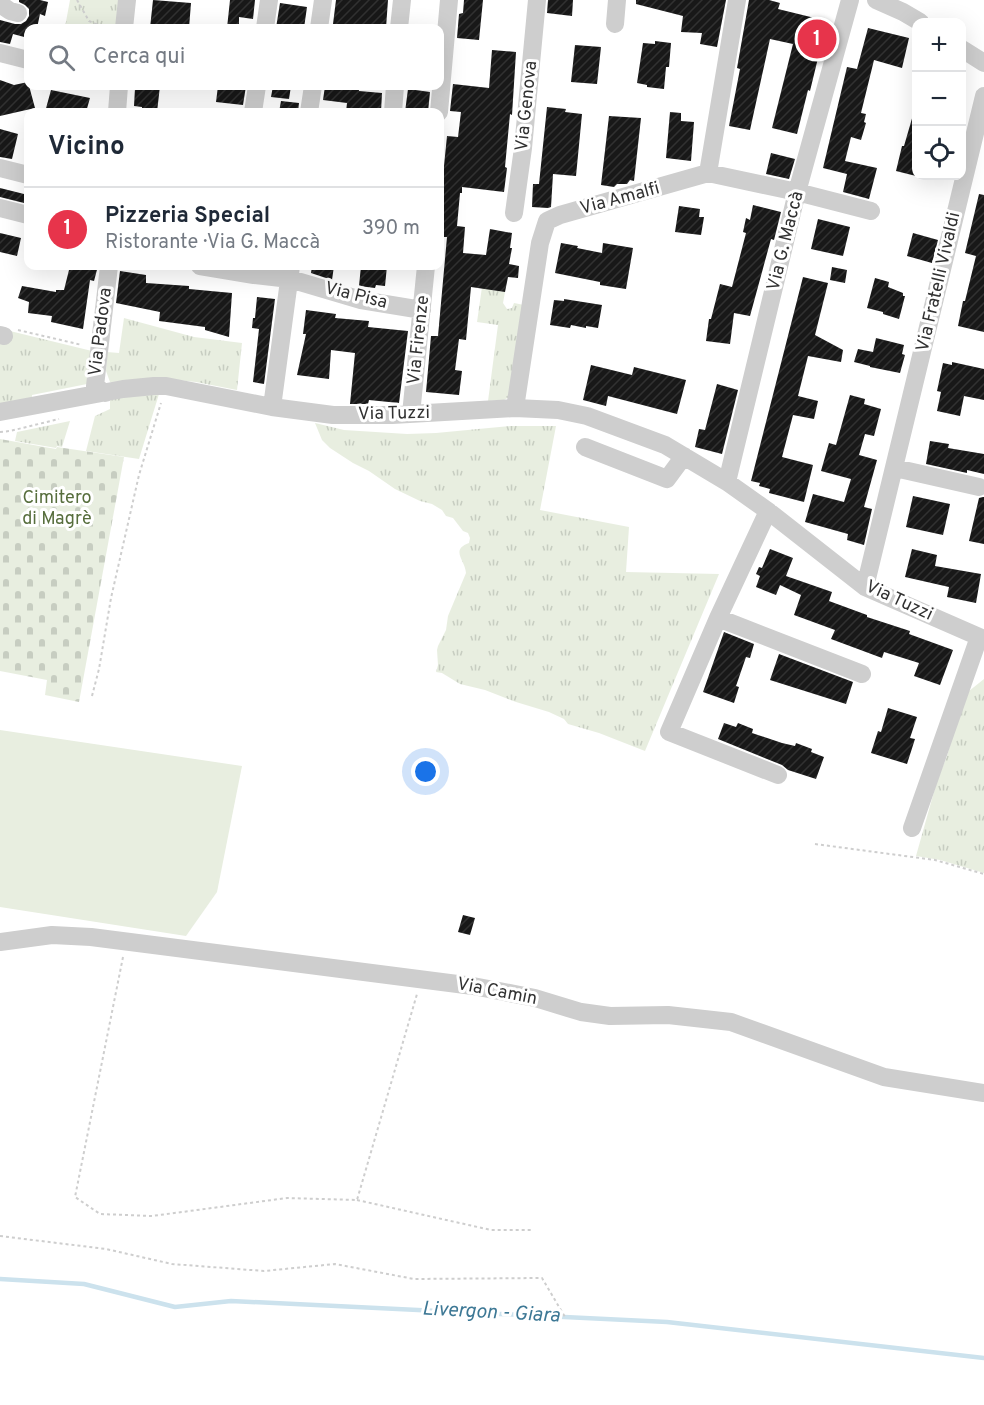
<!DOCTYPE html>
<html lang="it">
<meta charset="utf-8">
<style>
body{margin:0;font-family:Overpass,sans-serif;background:#f2f2f3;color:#1f2937}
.controls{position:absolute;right:18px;top:18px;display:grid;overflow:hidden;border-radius:12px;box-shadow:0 6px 24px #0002}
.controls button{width:54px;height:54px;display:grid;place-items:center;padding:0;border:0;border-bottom:2px solid #e0e1e3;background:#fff;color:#1f2937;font:30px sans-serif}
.you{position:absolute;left:426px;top:772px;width:21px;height:21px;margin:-15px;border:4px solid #fff;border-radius:50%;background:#1a73e8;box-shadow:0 0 0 9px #1a73e833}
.badge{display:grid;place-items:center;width:39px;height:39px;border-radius:50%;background:#e7344b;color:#fff;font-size:20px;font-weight:700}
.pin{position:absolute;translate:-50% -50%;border:3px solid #fff;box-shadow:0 2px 6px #0006}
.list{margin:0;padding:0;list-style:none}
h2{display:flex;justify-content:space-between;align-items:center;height:78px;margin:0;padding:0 24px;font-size:26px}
h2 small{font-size:20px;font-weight:400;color:#747a83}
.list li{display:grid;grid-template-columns:39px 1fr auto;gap:18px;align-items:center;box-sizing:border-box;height:84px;padding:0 24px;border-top:2px solid #e0e1e3}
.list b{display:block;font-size:22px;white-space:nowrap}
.list p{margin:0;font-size:20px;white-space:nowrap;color:#747a83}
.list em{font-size:20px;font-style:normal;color:#747a83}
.icon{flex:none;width:33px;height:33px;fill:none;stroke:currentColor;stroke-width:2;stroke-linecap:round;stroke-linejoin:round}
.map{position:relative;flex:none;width:984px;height:1405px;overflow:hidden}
.search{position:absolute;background:#fff;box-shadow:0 6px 24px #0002;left:24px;top:24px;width:420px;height:66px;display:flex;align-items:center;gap:15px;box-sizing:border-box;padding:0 21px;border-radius:12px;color:#747a83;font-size:22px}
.panel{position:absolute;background:#fff;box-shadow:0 6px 24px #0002;left:24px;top:108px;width:420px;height:162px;border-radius:12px}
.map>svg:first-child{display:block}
.grass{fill:url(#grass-tufts)}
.cemetery{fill:url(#cemetery-stones)}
.pitch{fill:#e8eee0}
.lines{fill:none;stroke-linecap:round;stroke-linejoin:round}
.stream{stroke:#cce2ed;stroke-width:4.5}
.building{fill:url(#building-hatch)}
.path{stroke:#cecece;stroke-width:2;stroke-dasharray:3 3;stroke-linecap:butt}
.minor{stroke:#cecece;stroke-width:18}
.labels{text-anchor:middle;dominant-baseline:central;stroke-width:6;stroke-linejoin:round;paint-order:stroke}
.street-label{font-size:18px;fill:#313131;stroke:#fff}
.park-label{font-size:18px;fill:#576e3d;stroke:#fff}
.water-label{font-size:20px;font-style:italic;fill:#3d7895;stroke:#fff}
</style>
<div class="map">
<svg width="984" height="1405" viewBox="0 0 984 1405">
<defs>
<pattern id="grass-tufts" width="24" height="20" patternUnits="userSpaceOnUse" patternTransform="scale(1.5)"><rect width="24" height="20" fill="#e8eee0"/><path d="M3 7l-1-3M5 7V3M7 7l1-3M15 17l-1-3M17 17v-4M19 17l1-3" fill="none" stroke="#c7cdc1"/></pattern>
<pattern id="cemetery-stones" width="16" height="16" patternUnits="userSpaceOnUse" patternTransform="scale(1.5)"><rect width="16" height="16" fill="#e8eee0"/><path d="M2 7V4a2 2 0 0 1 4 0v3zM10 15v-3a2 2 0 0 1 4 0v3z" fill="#c7cdc1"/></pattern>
<pattern id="building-hatch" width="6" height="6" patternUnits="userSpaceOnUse" patternTransform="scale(1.5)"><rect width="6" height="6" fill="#181818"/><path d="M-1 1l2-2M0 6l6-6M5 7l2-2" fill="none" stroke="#313131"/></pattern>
</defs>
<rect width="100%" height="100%" fill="#fff"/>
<path class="grass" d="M70,0H120L116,28H74L65,27Z
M484,273L493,279L492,290L505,292L503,303L507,309L512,308L514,303L524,305L509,397L504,400L488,401L498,325L477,322Z
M124,318L194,337L242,343L237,390L196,382L177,380L110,382L106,371L107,352L119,353Z
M10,331L92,351L87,384L32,395V399L0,404V340Z
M159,394L139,459L86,451L95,416L110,409V400L125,396Z
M70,421L62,447L57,446L56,448L15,441L17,432Z
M315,423L344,430L407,434L436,433L510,426H556L540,510L629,527L626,572L719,574L645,751L599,733L568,724L564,719L549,712L516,702L485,690L460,684L442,673L436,672L438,665L437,650L438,646L446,630L448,616L466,573C465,560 450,550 469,543L470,538L468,533L463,531L453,518L446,516L442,510L432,504L420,501L395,489L369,471L353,463L330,448L322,440Z
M984,679V873L940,860L916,856L937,781L947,756L959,712L969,691Z"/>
<path class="cemetery" d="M0,439L56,449L57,447L124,457L79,702L45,695L47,680L0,671Z"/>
<path class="pitch" d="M0,730L242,766L217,892L186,936L0,907Z"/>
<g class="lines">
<path class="stream" d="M0,1279L84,1284L175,1307L231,1301L667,1322L984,1358"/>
</g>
<path class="building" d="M19,0H40L48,2L45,16L40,14L37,28H28V38L13,34L10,44L0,42V20L15,24H21L26,21L29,16V9L25,5L19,2Z
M153,0L191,3L189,28H150Z
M230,0H255L253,19L239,17V28H227Z
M336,0H388L386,28H367L333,24Z
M464,0H483L479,40L457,38L459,14L463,13Z
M548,0H573L572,16L547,13Z
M636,0H726L717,47L700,44L702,33L681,32L683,16L636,4Z
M749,0H769L780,3L778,9L827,21L810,91L808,90L797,134L772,128L793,44L770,39L750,130L729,126L740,69L737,68Z
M280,3L307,7L304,28H276Z
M868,28L909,38L902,68L874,60L861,113L866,114L864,122L866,123L861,140L851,137L845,161L877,168L869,199L843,192L847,174L823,168L847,67L857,69Z
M655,41L671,43L669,67H666L664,89L647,87V85L637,83L643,43L655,44Z
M575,45L601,47L597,84L571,82Z
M492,50L516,52L512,115L510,114L505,167L507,168L504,192L462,187V193H460L457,226L465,227L463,253L486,255L490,229L512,233L510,248H512L509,264L519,266L518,278L508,277L505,292L471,287L466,340L459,339L455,370L462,371L459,395L426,392L431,336H438L447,237H440V206L447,136L458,137L461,112L450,111L453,84L489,88Z
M0,80L14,85L28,82L35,108L0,116Z
M144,86H160L157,112H142V107L134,106L135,88L143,89Z
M218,86H246L243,105L216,102Z
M273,86H291L289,99L271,97Z
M325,86H359V91L382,93L381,112H346L347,103L323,100Z
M408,89L430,92L428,112H405Z
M51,90L90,98L86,112H45Z
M281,101L299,103L298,112H279Z
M547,107L566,109L565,112L582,114L576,176L553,174L551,207L548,208L532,207L533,184H539Z
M670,112L681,113V121L694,122L691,161L666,158Z
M913,115H916V176L896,171L902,146H904Z
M609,116L641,118L634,181L630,180L627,184H617L614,187L601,185Z
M0,129L18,134L12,159L0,157Z
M771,153L795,159L789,179L766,174Z
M0,188L28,195V204L0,197Z
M979,194L984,195V332L958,326L963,301H965L976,256L965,253Z
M753,205L781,212L774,240L771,239L750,316L734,313L730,344L706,341L709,319H711L720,284L732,287L746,233L743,232L746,218L750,220Z
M679,206L700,209L699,217H704L701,235L675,232Z
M818,219L850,227L843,256L811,249Z
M0,233L21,238L17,256L0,252Z
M913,233L938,240L932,263L907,256Z
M561,243L578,246L577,248L602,253L603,243L633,248L626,289L600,285V282L555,273Z
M70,266H98L94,281L90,280L83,329L51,322L52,316L28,313L29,302L18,298L22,286L56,292V290H64Z
M312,266H334L332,280L311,273Z
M361,266H387L385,286L376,285L375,288L359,286Z
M832,267L847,270L845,283L830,280Z
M120,271L146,275V283L189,286V289L232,293L229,337L205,330V327L159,321L160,312L116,303Z
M803,277L828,283L815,335L843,350L841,362L808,356L798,396L818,401L814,419L793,415L782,457L813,465L804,502L769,493L770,489L759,486L760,483L751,481Z
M875,278L889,282L888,287L903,293V296H905L899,319L883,314V312L867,308Z
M257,297L275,299L264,384L253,382L259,329L252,328L253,318H255Z
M564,299L602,305L598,328L586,326V328L571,325L570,328L550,325L554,300L564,301Z
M306,310L336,314L335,318L369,321L368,327L408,331L399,403L369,400L368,404H350L355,353L331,350L329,379L297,375L306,334H303Z
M876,338L904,345L902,354L905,355L900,373L870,367V366L854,362L858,349L873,352Z
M952,362L984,369V400L964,396L960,416L937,411L941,392L937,391L943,363L952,365Z
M591,365L632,375L634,367L686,380L677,414L608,396L606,406L583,400Z
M717,384L738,390L722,454L695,447L699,429L705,430Z
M850,395L865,399L864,404L881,409L874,436L865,434L859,455L877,460L864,507L872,509L864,545L847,540L848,534L805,522L813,494L844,502L851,479L821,471L829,443L836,445Z
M930,441L949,444L948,448L984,454V474L967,470V473L926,464Z
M913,496L950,504L943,535L906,527Z
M983,497H984V544L969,541L979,498Z
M770,549L793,558L786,576L832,592L829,601L867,615V617L910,631L909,634L953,650L940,685L914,676L919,663L884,652L882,658L831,639L835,630L794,615L801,595L780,585L776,595L756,587L760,576L756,574L759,567L762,568Z
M912,549L937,555L935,566L981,574L976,603L947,597L949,587L905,577Z
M724,632L754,644L750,658L746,657L736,686L739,687L734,703L703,692Z
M779,654L853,682L846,704L770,680Z
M888,708L917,717L910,738L915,739L907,764L871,753L878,731L881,732Z
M724,723L736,727L738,723L753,729L752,733L782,743L795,746L796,743L812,749L811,752L824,757L816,779L788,770L782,765L718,739Z
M463,915L475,918L470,935L458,932Z"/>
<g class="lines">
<path class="path" d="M77,0L89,21L105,28
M18,330L82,345
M0,432L10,431L59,419
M92,696L99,669L111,598L139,475L161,403
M815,844L935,860L984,874
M123,957L75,1197L100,1214L152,1216L287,1198L357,1200L417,994
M357,1200L491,1230H532
M0,1236L106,1249L172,1264L264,1271L335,1264L414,1279L542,1278L565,1317"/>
<path class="minor" d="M876,0L903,12L920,22
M0,4L10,11L18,13
M615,24L617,0
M124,28L127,0
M265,28L269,0
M319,28L323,0
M399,28L402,0
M962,49L984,63
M0,53L28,60
M117,112L119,86
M253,112L257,86
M309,112L313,86
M393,112L395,86
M439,112L449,0
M0,168L28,175
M708,173L797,192L871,211
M0,208L28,215
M514,213L523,148L537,0
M200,266L254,275L290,279L361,300L422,310
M0,335L4,336
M105,393L95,386L109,266
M272,407L291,266
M515,408L540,243L547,221L560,215L708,173L737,0
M0,412L123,389L154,386H166L272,407L333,415H392L515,408L558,410L587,416L665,445L727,482L768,511L865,587L984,639
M411,414L426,266
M585,447L667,479L684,456
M895,468L979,487
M727,482L797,192L850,0
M768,511L718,618L669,732L778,775
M865,587L984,96
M718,618L862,674
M912,828L979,637
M0,942L52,935L91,937L473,986L535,998L581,1012L610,1016L668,1015L731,1022L884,1077L984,1093"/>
</g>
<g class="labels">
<g class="street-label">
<text transform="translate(527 106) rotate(-84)">Via Genova</text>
<text transform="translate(620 199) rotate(-15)">Via Amalfi</text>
<text transform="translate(786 241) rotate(-76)">Via G. Maccà</text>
<text transform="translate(939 282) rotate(-77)">Via Fratelli Vivaldi</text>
<text transform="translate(356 296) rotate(14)">Via Pisa</text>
<text transform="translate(101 332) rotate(-83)">Via Padova</text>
<text transform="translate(419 340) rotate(-84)">Via Firenze</text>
<text transform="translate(394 414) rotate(-1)">Via Tuzzi</text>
<text transform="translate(899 601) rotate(25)">Via Tuzzi</text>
<text transform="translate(497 992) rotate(11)">Via Camin</text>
</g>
<g class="park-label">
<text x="57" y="498">Cimitero<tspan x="57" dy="21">di Magrè</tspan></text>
</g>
<g class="water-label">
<text transform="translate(491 1313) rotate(3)">Livergon - Giara</text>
</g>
</g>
</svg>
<div class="controls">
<button>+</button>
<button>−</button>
<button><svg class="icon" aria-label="locate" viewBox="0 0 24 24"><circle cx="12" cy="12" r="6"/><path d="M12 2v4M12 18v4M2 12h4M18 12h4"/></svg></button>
</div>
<div class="you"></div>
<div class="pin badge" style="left:817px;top:39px">1</div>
<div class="search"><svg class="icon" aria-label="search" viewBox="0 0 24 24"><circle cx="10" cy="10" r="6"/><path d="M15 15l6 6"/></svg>Cerca qui</div>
<section class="panel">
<h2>Vicino<small></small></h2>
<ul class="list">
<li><span class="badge">1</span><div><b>Pizzeria Special</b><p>Ristorante · Via G. Maccà</p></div><em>390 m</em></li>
</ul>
</section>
</div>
